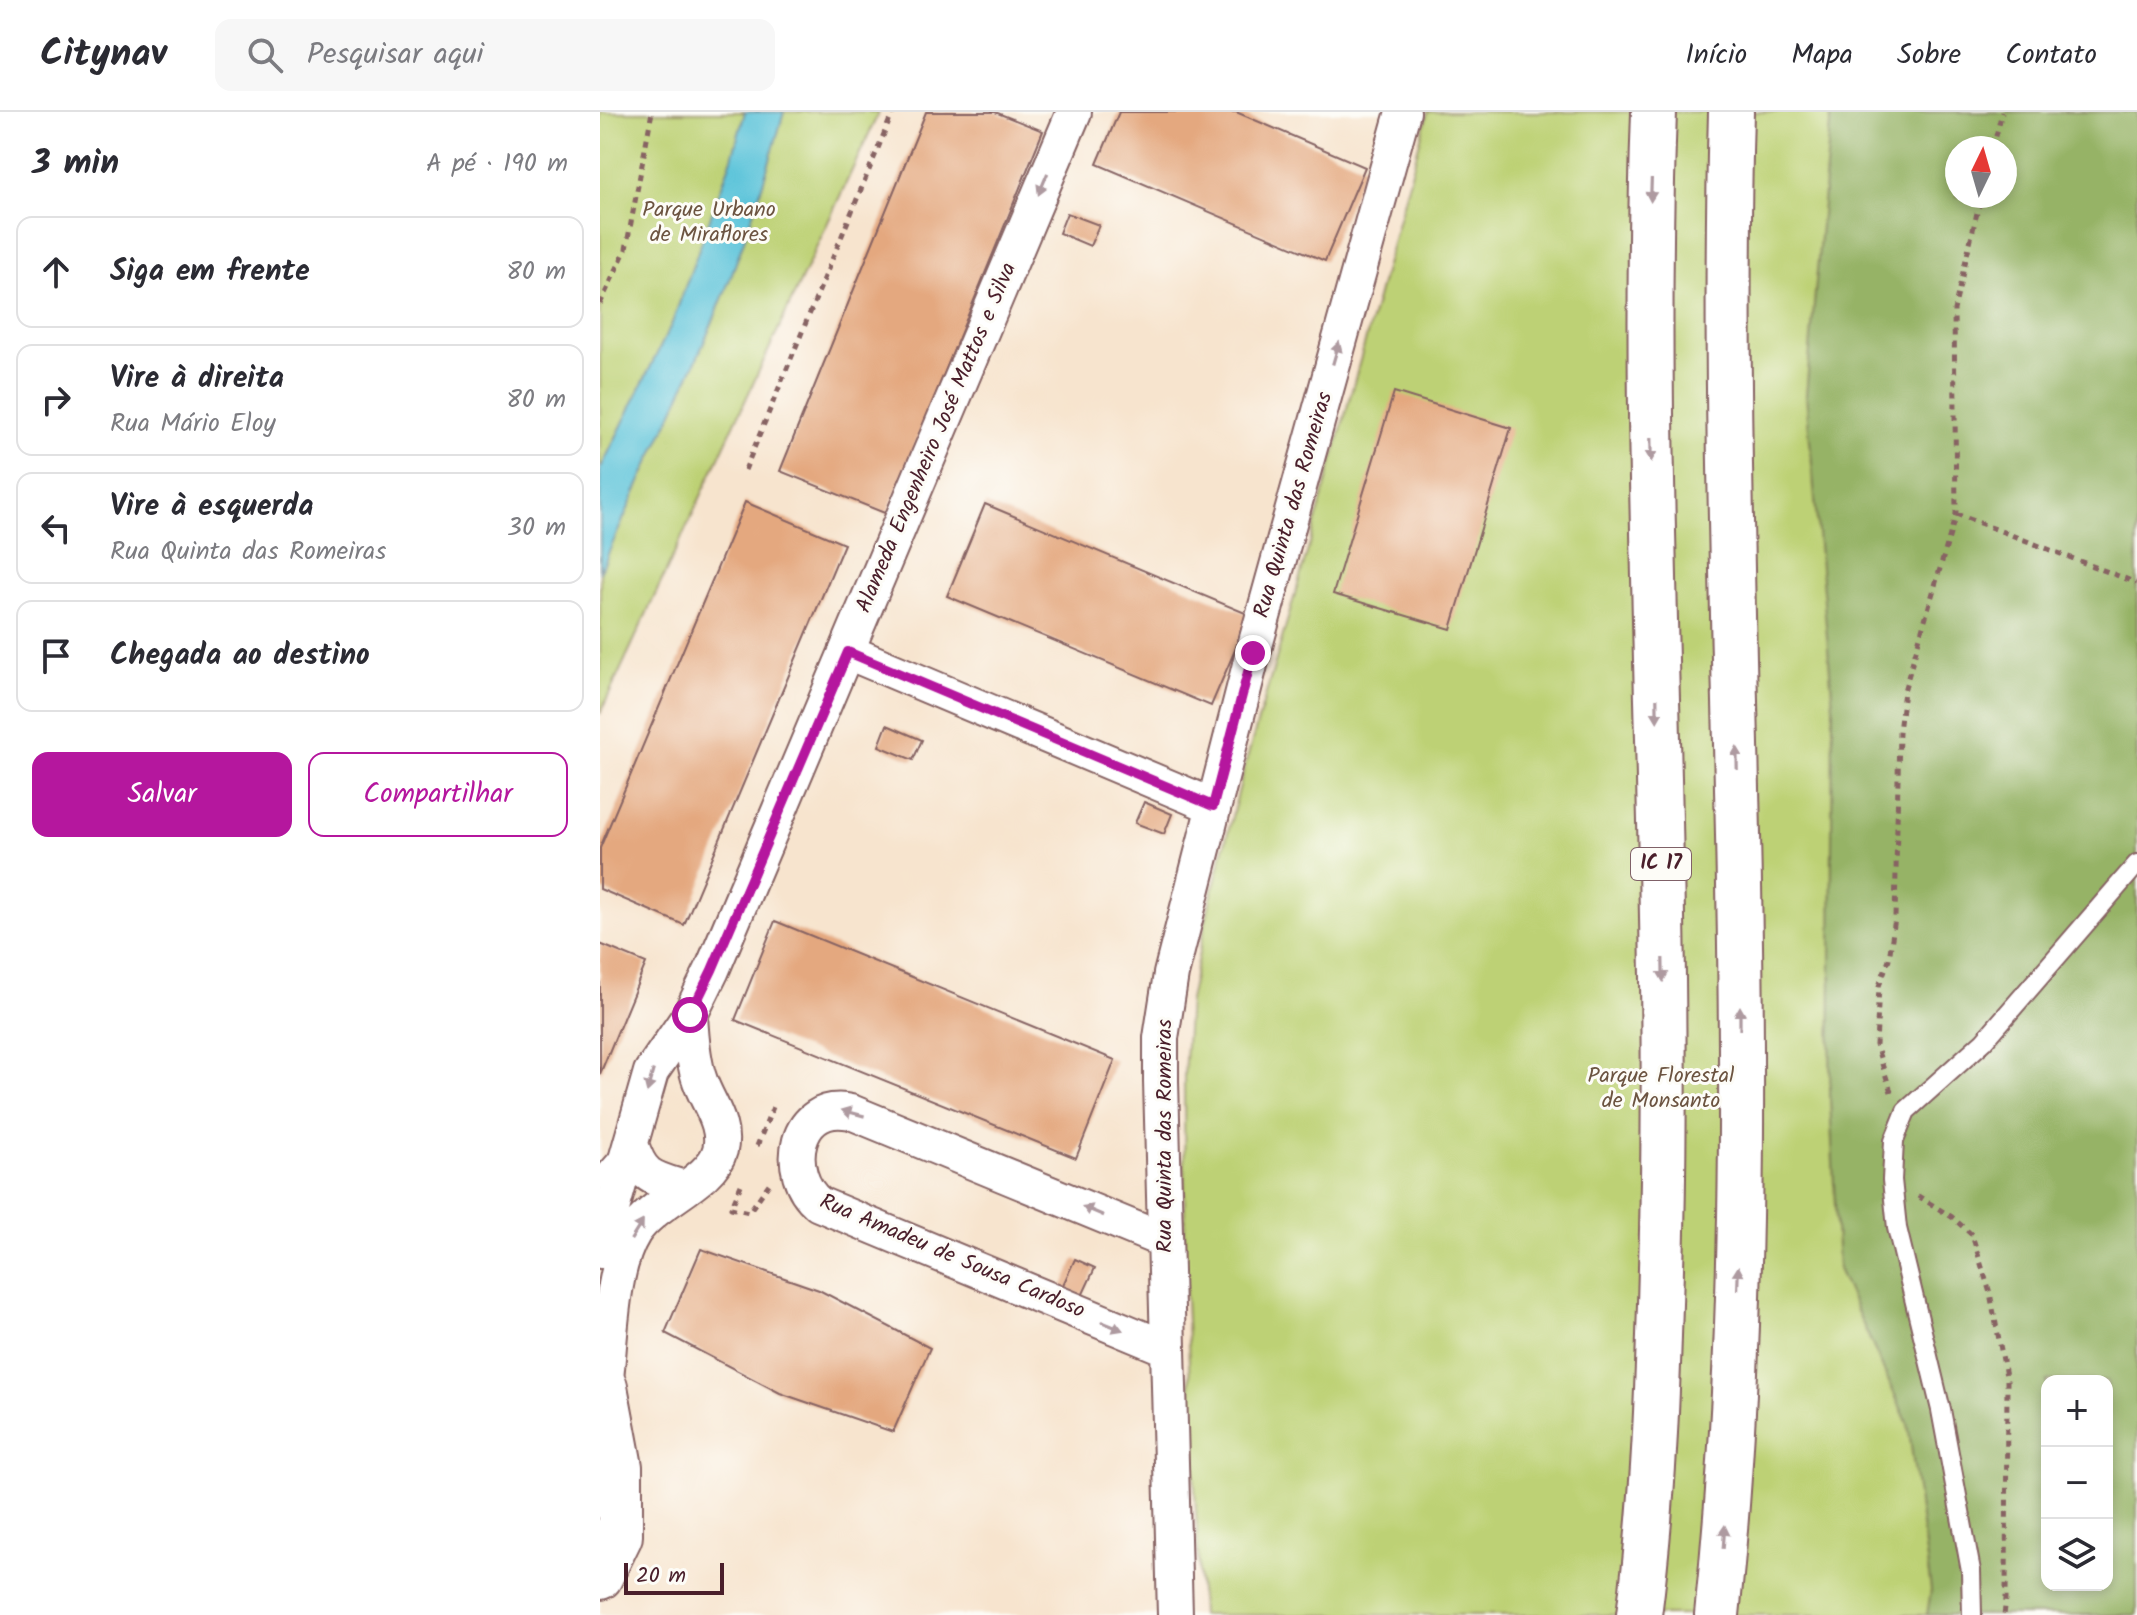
<!DOCTYPE html>
<html lang="pt">
<meta charset="utf-8">
<style>
body{margin:0;font-family:Kalam,sans-serif;background:#f7f7f7;color:#2b2b33}
.controls{position:absolute;right:24px;bottom:24px;display:grid;overflow:hidden;border-radius:16px;box-shadow:0 4px 12px #0003}
.controls button{width:72px;height:72px;display:grid;place-items:center;padding:0;border:0;border-bottom:2px solid #e1e1e2;background:#fff;color:#2b2b33;font:40px sans-serif}
.compass{position:absolute;left:1345px;top:24px;width:72px;height:72px;border-radius:50%;background:#fff;box-shadow:0 4px 12px #0003;rotate:5deg}
.scale{position:absolute;left:24px;bottom:20px;width:100px;box-sizing:border-box;padding-left:8px;border:4px solid #4a1f2b;border-top:0;font-size:22px;line-height:28px;white-space:nowrap;color:#4a1f2b;-webkit-text-stroke:6px #fdfcf7;paint-order:stroke}
.stop{position:absolute;width:24px;height:24px;margin:-18px;border:6px solid #b5179e;border-radius:50%;background:#fff}
.stop.end{background:#b5179e;border-color:#fff;box-shadow:0 2px 8px #0008}
.list{margin:0;padding:0;list-style:none}
h2{display:flex;justify-content:space-between;align-items:center;height:104px;margin:0;padding:0 32px;font-size:34px}
h2 small{font-size:26px;font-weight:400;color:#7c7c81}
.list li{display:grid;grid-template-columns:52px 1fr auto;gap:24px;align-items:center;box-sizing:border-box;height:112px;margin:0 16px 16px;padding:0 16px;border:2px solid #e1e1e2;border-radius:16px}
.list b{display:block;font-size:30px;white-space:nowrap}
.list p{margin:0;font-size:26px;white-space:nowrap;color:#7c7c81}
.list em{font-size:26px;font-style:normal;color:#7c7c81}
.actions{display:flex;gap:16px;padding:24px 32px}
.actions a{flex:1;padding:18px 0;border:2px solid #b5179e;border-radius:16px;text-align:center;font-size:28px;color:#b5179e}
.actions .main{background:#b5179e;color:#fff}
.icon{flex:none;width:44px;height:44px;fill:none;stroke:currentColor;stroke-width:2;stroke-linecap:round;stroke-linejoin:round}
.map{position:relative;flex:none;width:1537px;height:1503px;overflow:hidden}
header{display:flex;align-items:center;gap:48px;box-sizing:border-box;height:112px;padding:0 40px;background:#fff;border-bottom:2px solid #e1e1e2}
header strong{font-size:38px}
nav{display:flex;gap:44px;margin-inline-start:auto;font-size:28px}
.search{width:560px;height:72px;background:#f7f7f7;display:flex;align-items:center;gap:20px;box-sizing:border-box;padding:0 28px;border-radius:16px;color:#7c7c81;font-size:30px}
main{display:flex}
aside{flex:1;background:#fff}
.map>svg:first-child{display:block}
.green{fill:#bdd174;stroke:#847850;stroke-width:2;fill-rule:evenodd}
.forest{fill:#96b366;stroke:#706948;stroke-width:2;fill-rule:evenodd}
.water{fill:#5dc4da;stroke:#547282;stroke-width:2}
.building{fill:#e4a87f}
.lines{fill:none;stroke-linecap:round;stroke-linejoin:round}
.lane-casing{stroke:#876464;stroke-width:22}
.street-casing{stroke:#876464;stroke-width:38}
.secondary-casing{stroke:#876464;stroke-width:48}
.highway-casing{stroke:#876464;stroke-width:48}
.path{stroke:#876464;stroke-width:5;stroke-dasharray:6 6;stroke-linecap:butt}
.lane{stroke:#fff;stroke-width:18}
.street{stroke:#fff;stroke-width:34}
.secondary{stroke:#fff;stroke-width:44}
.highway{stroke:#fff;stroke-width:44}
.oneway{fill:#ae9aa0}
.route{stroke:#b5179e;stroke-width:10}
.labels{text-anchor:middle;dominant-baseline:central;stroke-width:6;stroke-linejoin:round;paint-order:stroke}
.shield{fill:#fdfcf7;stroke:#806168;stroke-width:2}
.shield-label{font-size:20px;font-weight:bold;fill:#4a1f2b}
.park-label{font-size:22px;fill:#6c5441;stroke:#fdfcf7}
.street-label{font-size:22px;fill:#4a1f2b;stroke:#fdfcf7}
</style>
<header>
<strong>Citynav</strong>
<div class="search"><svg class="icon" aria-label="search" viewBox="0 0 24 24"><circle cx="10" cy="10" r="6"/><path d="M15 15l6 6"/></svg>Pesquisar aqui</div>
<nav><a>Início</a><a>Mapa</a><a>Sobre</a><a>Contato</a></nav>
</header>
<main>
<aside>
<h2>3 min<small>A pé · 190 m</small></h2>
<ul class="list">
<li><svg class="icon" aria-label="ahead" viewBox="0 0 24 24"><path d="M12 20V5M6 11l6-6 6 6"/></svg><div><b>Siga em frente</b></div><em>80 m</em></li>
<li><svg class="icon" aria-label="right" viewBox="0 0 24 24"><path d="M7 20v-9h11M14 6l5 5-5 5"/></svg><div><b>Vire à direita</b><p>Rua Mário Eloy</p></div><em>80 m</em></li>
<li><svg class="icon" aria-label="left" viewBox="0 0 24 24"><path d="M17 20v-9H6M10 6l-5 5 5 5"/></svg><div><b>Vire à esquerda</b><p>Rua Quinta das Romeiras</p></div><em>30 m</em></li>
<li><svg class="icon" aria-label="arrive" viewBox="0 0 24 24"><path d="M6 21V4h12l-3 4 3 4H6"/></svg><div><b>Chegada ao destino</b></div></li>
</ul>
<div class="actions"><a class="main">Salvar</a><a>Compartilhar</a></div>
</aside>
<div class="map">
<svg width="1537" height="1503" viewBox="0 0 1537 1503">
<rect width="100%" height="100%" fill="#fdfcf7"/>
<filter id="ink" filterUnits="userSpaceOnUse"><feTurbulence type="fractalNoise" baseFrequency=".0125" numOctaves="2"/><feDisplacementMap in="SourceGraphic" scale="16" xChannelSelector="R" yChannelSelector="G"/><feConvolveMatrix kernelMatrix="1 2 1 2 8 2 1 2 1" color-interpolation-filters="sRGB"/></filter>
<filter id="wash" filterUnits="userSpaceOnUse"><feTurbulence type="fractalNoise" baseFrequency=".006" numOctaves="4" result="noise"/><feDisplacementMap in="SourceGraphic" scale="32" xChannelSelector="R" yChannelSelector="G"/><feGaussianBlur stdDeviation="1.8" result="paint"/><feColorMatrix in="noise" values="0 0 0 0 0 0 0 0 0 0 0 0 0 0 0 0 0 1.4 0 .05"/><feComposite in="paint" operator="in"/></filter>
<g filter="url(#wash)">
<rect width="100%" height="100%" fill="#f7e4ce"/>
<path class="green" d="M0,0H279L0,602Z
M828,0H1537V1503H601L585,1167L584,963L589,888L610,790L646,650L710,431ZM1357,36H1405V84H1357ZM1447,1269H1507V1473H1447Z"/>
<path class="forest" d="M1231,0H1537V1503H1327L1331,1478L1308,1312L1238,1157L1230,987L1233,594L1206,283ZM1357,36H1405V84H1357ZM1447,1269H1507V1473H1447Z"/>
<path class="water" d="M145,0H184C164,71 142,141 113,209C78,294 35,376 0,461V358L72,211L132,46Z"/>
<g id="blocks">
<path class="building" d="M326,0H395L443,19L287,402L180,359Z
M519,0H636L765,55L725,149L497,52Z
M467,101L499,113L490,134L459,121Z
M794,280L911,316L851,517L733,482Z
M145,390L244,432L84,813L0,777V736Z
M385,392L650,503L611,594L347,484Z
M287,613L322,628L313,648L279,634Z
M544,690L572,702L564,722L535,711Z
M175,809L515,948L476,1046L135,908Z
M0,832L46,851L0,962Z
M101,1137L219,1178L330,1236L293,1320L180,1281L65,1221Z
M475,1147L495,1156L482,1184L462,1175Z"/>
</g>
</g>
<g filter="url(#ink)">
<use href="#blocks" fill-opacity="0" stroke="#876464" stroke-width="2"/>
<g class="lines">
<defs>
<path id="lane" d="M0,1067L21,1043
M1372,1503L1371,1459L1341,1298L1297,1116L1292,1068L1294,1029L1306,999L1384,929L1537,752"/>
<path id="street" d="M248,540L613,694
M31,1032C42,1066 52,1066 84,1076
M565,1129L251,1000C195,988 181,1061 219,1092L568,1237
M0,1139L51,960L90,903L112,858L474,0
M5,1275C11,1230 10,1158 34,1120C54,1089 112,1070 120,1038C126,1012 108,992 100,969C94,953 91,921 90,903
M575,1503L561,969V926L571,862L653,541L803,0"/>
<path id="secondary" d="M0,1266L5,1275L20,1355V1424L0,1465"/>
<path id="highway" d="M1039,1503C1054,1388 1058,1272 1061,1156C1073,771 1040,385 1054,0
M1117,1503C1170,1003 1117,501 1131,0"/>
</defs>
<use href="#lane" class="lane-casing"/>
<use href="#street" class="street-casing"/>
<use href="#secondary" class="secondary-casing"/>
<use href="#highway" class="highway-casing"/>
<path class="path" d="M1393,36L1402,0
M0,192L26,137L52,0
M145,358L293,0
M1356,402L1537,471
M1291,980L1276,933L1279,874L1289,847L1295,806L1299,620L1304,579L1356,402L1354,198L1381,84
M157,1034L173,995
M141,1073L131,1096L149,1100L169,1072
M1318,1084L1352,1105L1372,1123L1390,1181L1407,1269L1406,1487L1404,1503"/>
<use href="#lane" class="lane"/>
<use href="#street" class="street"/>
<use href="#secondary" class="secondary"/>
<use href="#highway" class="highway"/>
</g>
<defs><path id="oneway-solid" d="M-6-.8H1V-3.2L6.5 0L1 3.2V.8H-6Z" transform="scale(2)"/></defs>
<g class="oneway">
<use href="#oneway-solid" transform="translate(443 72) rotate(113)"/>
<use href="#oneway-solid" transform="translate(1051 78) rotate(92)"/>
<use href="#oneway-solid" transform="translate(736 241) rotate(-74)"/>
<use href="#oneway-solid" transform="translate(1051 338) rotate(89)"/>
<use href="#oneway-solid" transform="translate(1057 598) rotate(89)"/>
<use href="#oneway-solid" transform="translate(1137 646) rotate(-91)"/>
<use href="#oneway-solid" transform="translate(1063 858) rotate(89)"/>
<use href="#oneway-solid" transform="translate(1140 906) rotate(-90)"/>
<use href="#oneway-solid" transform="translate(50 969) rotate(106)"/>
<use href="#oneway-solid" transform="translate(253 1001) rotate(-165)"/>
<use href="#oneway-solid" transform="translate(493 1099) rotate(-157)"/>
<use href="#oneway-solid" transform="translate(37 1118) rotate(-58)"/>
<use href="#oneway-solid" transform="translate(1138 1166) rotate(-88)"/>
<use href="#oneway-solid" transform="translate(512 1214) rotate(22)"/>
<use href="#oneway-solid" transform="translate(1124 1425) rotate(-86)"/>
</g>
</g>
<g class="lines" filter="url(#ink)">
<path class="route" d="M90,903L112,858L248,540L613,694L653,541"/>
</g>
<g class="labels">
<rect class="shield" x="1031" y="736" width="60" height="32" rx="6"/>
<g class="shield-label">
<text x="1061" y="752">IC 17</text>
</g>
<g class="park-label">
<text x="109" y="98">Parque Urbano<tspan x="109" dy="25">de Miraflores</tspan></text>
<text x="1061" y="964">Parque Florestal<tspan x="1061" dy="25">de Monsanto</tspan></text>
</g>
<g class="street-label">
<text transform="translate(337 326) rotate(-67)">Alameda Engenheiro José Mattos e Silva</text>
<text transform="translate(694 393) rotate(-74)">Rua Quinta das Romeiras</text>
<text transform="translate(565 1024) rotate(-90)">Rua Quinta das Romeiras</text>
<text transform="translate(352 1145) rotate(23)">Rua Amadeu de Sousa Cardoso</text>
</g>
</g>
</svg>
<div class="controls">
<button>+</button>
<button>−</button>
<button><svg class="icon" aria-label="layers" viewBox="0 0 24 24"><path d="M12 4l9 5-9 5-9-5zM3 14l9 5 9-5"/></svg></button>
</div>
<svg class="compass" viewBox="-18 -18 36 36"><path d="M0-13l5 13h-10z" fill="#e53935"/><path d="M0 13l5-13h-10z" fill="#7c7c81"/></svg>
<div class="scale">20 m</div>
<div class="stop" style="left:90px;top:903px"></div>
<div class="stop end" style="left:653px;top:541px"></div>
</div>
</main>
